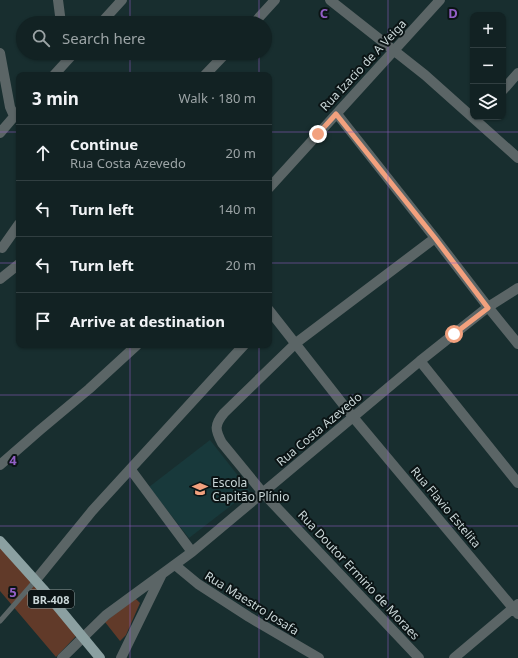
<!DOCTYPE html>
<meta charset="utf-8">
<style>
body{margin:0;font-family:"Noto Sans",sans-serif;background:#1f2f30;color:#f1f3f6}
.controls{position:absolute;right:12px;top:12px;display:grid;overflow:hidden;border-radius:8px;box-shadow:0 1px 3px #0004}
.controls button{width:36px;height:36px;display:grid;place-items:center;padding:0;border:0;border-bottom:1px solid #313f41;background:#122223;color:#f1f3f6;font:20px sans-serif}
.stop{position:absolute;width:12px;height:12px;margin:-9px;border:3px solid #f2a17e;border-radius:50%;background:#fff}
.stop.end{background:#f2a17e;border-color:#fff;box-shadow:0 1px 4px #0008}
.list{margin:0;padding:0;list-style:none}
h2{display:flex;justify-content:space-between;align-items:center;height:52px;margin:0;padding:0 16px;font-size:17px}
h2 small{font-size:13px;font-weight:400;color:#9ca4a6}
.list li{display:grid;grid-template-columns:26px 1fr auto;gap:12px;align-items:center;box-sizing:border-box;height:56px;padding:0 16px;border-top:1px solid #313f41}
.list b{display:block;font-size:15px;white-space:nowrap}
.list p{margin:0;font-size:13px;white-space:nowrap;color:#9ca4a6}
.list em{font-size:13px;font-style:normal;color:#9ca4a6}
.icon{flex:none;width:22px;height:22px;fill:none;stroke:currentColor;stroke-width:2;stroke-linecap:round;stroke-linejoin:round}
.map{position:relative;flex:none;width:518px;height:658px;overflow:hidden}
.search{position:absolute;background:#122223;box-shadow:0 1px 3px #0004;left:16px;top:16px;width:256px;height:44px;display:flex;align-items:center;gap:10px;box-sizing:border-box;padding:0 14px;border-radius:22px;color:#9ca4a6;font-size:15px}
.panel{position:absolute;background:#122223;box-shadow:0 1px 3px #0004;left:16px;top:72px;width:256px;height:276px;border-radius:8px}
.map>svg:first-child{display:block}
.built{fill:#18393b}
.green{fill:#613a29}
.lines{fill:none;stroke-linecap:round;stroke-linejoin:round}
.lane{stroke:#5b6566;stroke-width:5}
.street{stroke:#5b6566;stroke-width:10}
.primary{stroke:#8ba0a1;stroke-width:10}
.route{stroke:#f2a17e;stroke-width:5}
.grid{fill:none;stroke:#925fc6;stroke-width:1;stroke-opacity:0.55}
.labels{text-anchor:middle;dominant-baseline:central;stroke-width:4;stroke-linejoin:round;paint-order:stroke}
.shield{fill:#0b1415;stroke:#909c9d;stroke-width:1}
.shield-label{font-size:11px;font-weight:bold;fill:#c9d6d7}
.street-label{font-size:12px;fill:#c9d6d7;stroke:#0b1415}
.poi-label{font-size:12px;fill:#c9d6d7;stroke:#0b1415;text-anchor:start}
.grid-label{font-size:13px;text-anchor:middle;font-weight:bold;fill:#925fc6;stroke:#0b1415;stroke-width:4;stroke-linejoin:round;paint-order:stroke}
</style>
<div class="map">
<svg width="518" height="658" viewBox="0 0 518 658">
<rect width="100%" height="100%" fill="#182e2f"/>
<path class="built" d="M210,440L250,491L189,538L149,487Z"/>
<path class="green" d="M0,541L79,633L56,657L0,591Z
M135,598L140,603L126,635L120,641L105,622Z"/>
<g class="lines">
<path class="lane" d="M0,621L35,581"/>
<path class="street" d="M58,0L61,23
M330,0L425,75L518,158
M101,23L122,0
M254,23L275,0
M0,53L10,107L14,116
M54,75L74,53
M205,75L226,53
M503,90L518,73
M337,114L435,238L488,307L518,344
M0,133L18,112
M269,188L440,0
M2,248L19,224
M0,279L19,264
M269,310L353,417L518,614
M420,361L518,483
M0,465L40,430L89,389L137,345
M131,470L192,552
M175,565L198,584L249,617L319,658
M35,581L92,511L244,345
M62,658L106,615L192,552L420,361L488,307L518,288
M121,658L162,574
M419,658L263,493L222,443C215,430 214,425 224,413L296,343L435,238
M454,658L518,604"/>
<path class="primary" d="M0,541L43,589L100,658"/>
</g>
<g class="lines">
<path class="route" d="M318,134L336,114L435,238L488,308L454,334"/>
</g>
<path class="grid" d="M130,0V23M259,0V23M388,0V658M130,53V75M259,53V75M0,132H19M269,132H518M0,263H19M269,263H518M130,345V658M259,345V658M0,395H518M0,526H518"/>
<defs>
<symbol id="school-bare" viewBox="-9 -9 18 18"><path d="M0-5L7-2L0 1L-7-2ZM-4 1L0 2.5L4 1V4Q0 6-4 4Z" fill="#f2a17e" stroke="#0b1415" stroke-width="2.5" paint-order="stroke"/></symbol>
</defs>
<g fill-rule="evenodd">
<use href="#school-bare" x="189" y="478" width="22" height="22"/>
</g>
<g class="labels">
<rect class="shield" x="28" y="590" width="46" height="18" rx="3"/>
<g class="shield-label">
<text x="51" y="599">BR-408</text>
</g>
<g class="street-label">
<text transform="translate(363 65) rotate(-47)">Rua Izacio de A Veiga</text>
<text transform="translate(319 429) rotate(-40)">Rua Costa Azevedo</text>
<text transform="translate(446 507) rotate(50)">Rua Flavio Estelita</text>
<text transform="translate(359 575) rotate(47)">Rua Doutor Ermirio de Moraes</text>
<text transform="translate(252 603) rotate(32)">Rua Maestro Josafa</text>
</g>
<g class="poi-label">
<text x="212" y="482">Escola<tspan x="212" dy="14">Capitão Plínio</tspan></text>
</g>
</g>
<g class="grid-label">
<text x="324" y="18">C</text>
<text x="453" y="18">D</text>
<text x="13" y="465">4</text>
<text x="13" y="597">5</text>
</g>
</svg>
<div class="controls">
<button>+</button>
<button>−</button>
<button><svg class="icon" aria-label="layers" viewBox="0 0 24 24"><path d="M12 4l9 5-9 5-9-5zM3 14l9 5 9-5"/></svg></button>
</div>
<div class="stop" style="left:454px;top:334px"></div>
<div class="stop end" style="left:318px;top:134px"></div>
<div class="search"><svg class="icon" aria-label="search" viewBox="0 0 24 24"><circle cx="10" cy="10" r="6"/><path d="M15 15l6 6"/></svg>Search here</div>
<section class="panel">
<h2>3 min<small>Walk · 180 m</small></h2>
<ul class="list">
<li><svg class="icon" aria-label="ahead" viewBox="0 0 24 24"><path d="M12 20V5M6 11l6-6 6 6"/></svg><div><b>Continue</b><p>Rua Costa Azevedo</p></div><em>20 m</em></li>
<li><svg class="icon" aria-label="left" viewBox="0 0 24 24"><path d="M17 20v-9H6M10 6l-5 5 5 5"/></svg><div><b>Turn left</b></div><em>140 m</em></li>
<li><svg class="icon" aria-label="left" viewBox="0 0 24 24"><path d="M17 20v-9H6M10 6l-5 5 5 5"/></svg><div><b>Turn left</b></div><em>20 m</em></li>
<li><svg class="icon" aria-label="arrive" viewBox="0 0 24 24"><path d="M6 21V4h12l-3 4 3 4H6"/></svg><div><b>Arrive at destination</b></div></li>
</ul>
</section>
</div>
